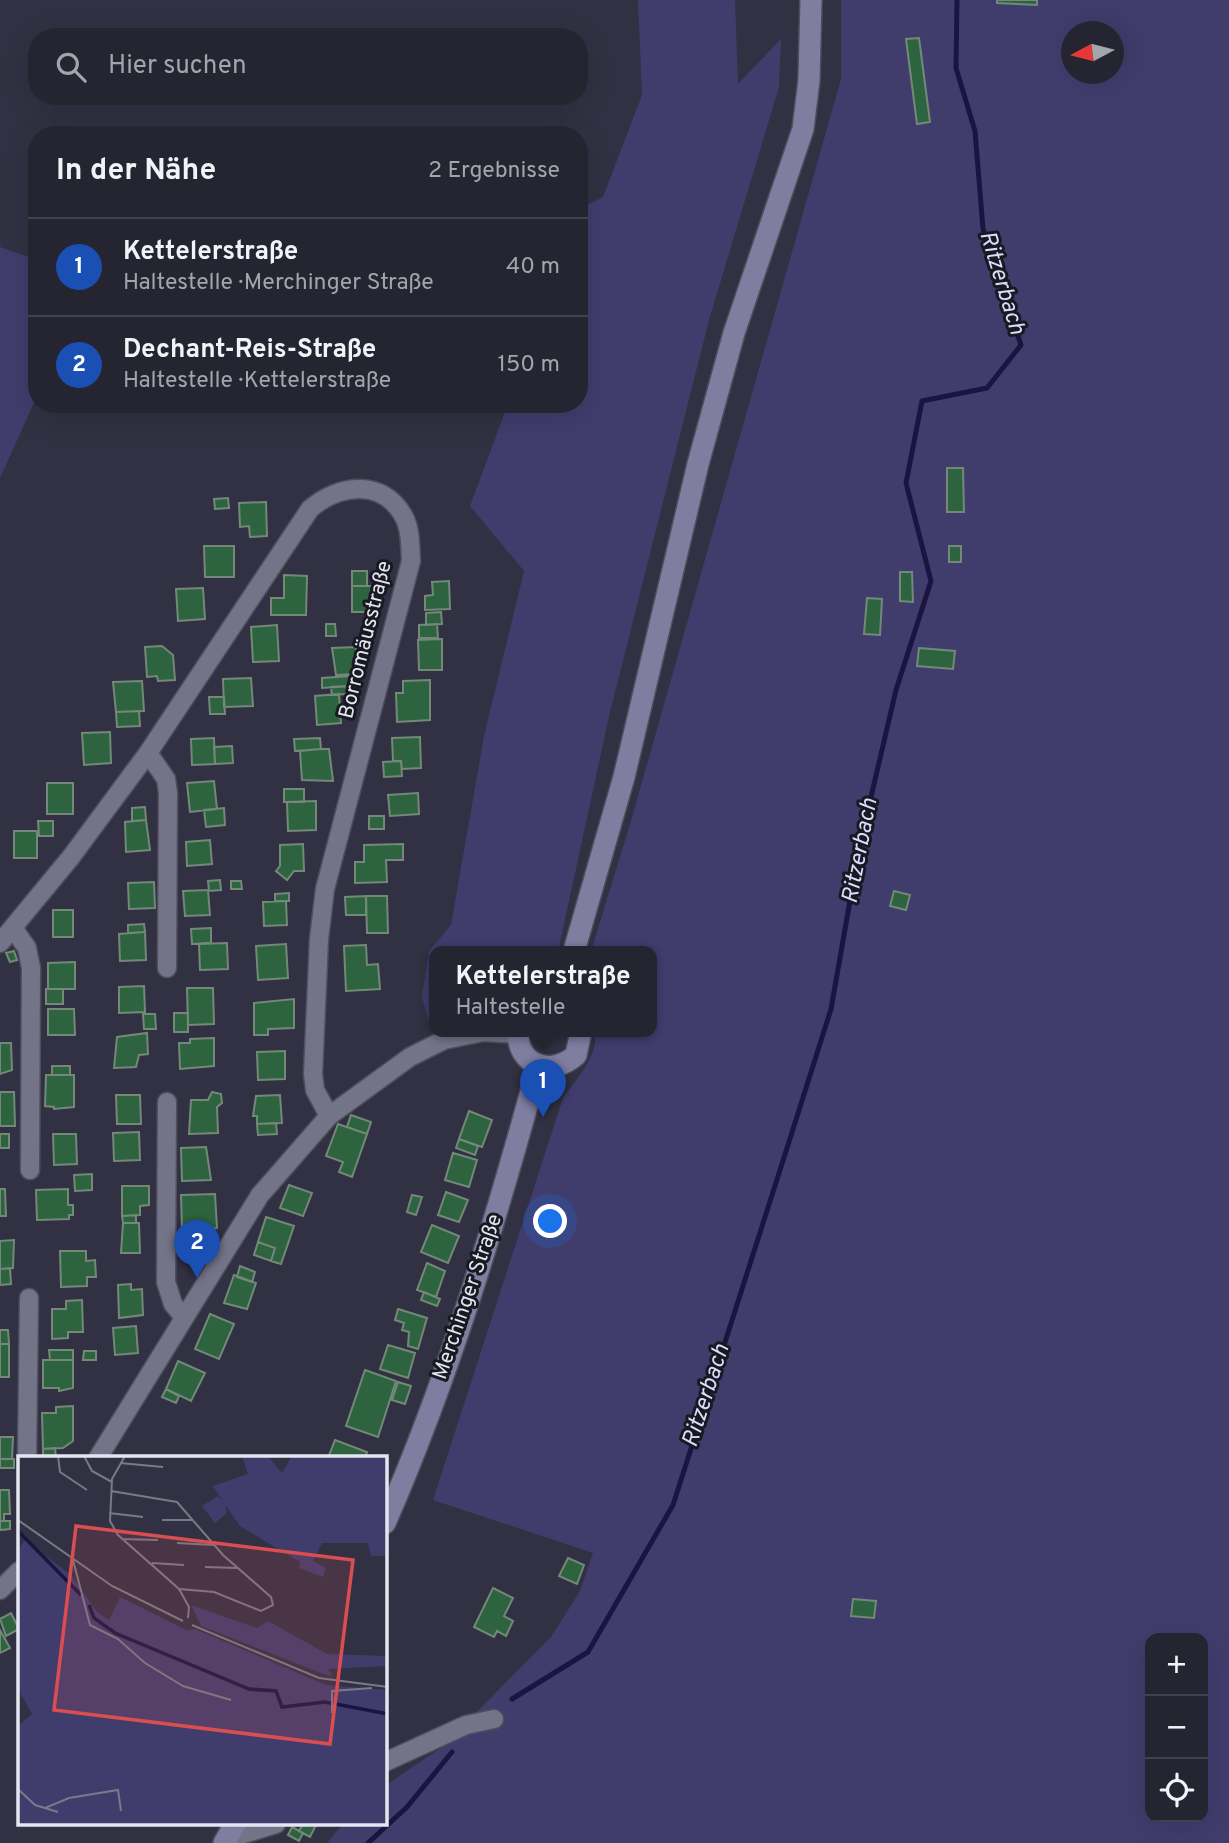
<!DOCTYPE html>
<html lang="de">
<meta charset="utf-8">
<style>
body{margin:0;font-family:Overpass,sans-serif;background:#2d2d3a;color:#f1f3f6}
.controls{position:absolute;right:21px;bottom:21px;display:grid;overflow:hidden;border-radius:14px;box-shadow:0 7px 28px #0002}
.controls button{width:63px;height:63px;display:grid;place-items:center;padding:0;border:0;border-bottom:2px solid #42424d;background:#252532;color:#f1f3f6;font:35px sans-serif}
.compass{position:absolute;left:1061px;top:21px;width:63px;height:63px;border-radius:50%;background:#252532;box-shadow:0 7px 28px #0002;rotate:263deg}
.you{position:absolute;left:551px;top:1222px;width:24px;height:24px;margin:-18px;border:5px solid #fff;border-radius:50%;background:#1a73e8;box-shadow:0 0 0 10px #1a73e833}
.badge{display:grid;place-items:center;width:46px;height:46px;border-radius:50%;background:#8c9099;color:#fff;font-size:23px;font-weight:700}
.pin{position:absolute;translate:-50% -58px;filter:drop-shadow(0 2px 4px #0008)}
.pin::after{content:'';position:absolute;top:37px;width:24px;height:21px;background:inherit;clip-path:polygon(0 0,100% 0,50% 100%)}
.popup{position:absolute;left:429px;top:946px;width:228px;height:91px;box-sizing:border-box;display:grid;place-content:center;border-radius:14px;background:#252532;filter:drop-shadow(0 2px 5px #0005);font-size:23px;white-space:nowrap;color:#a3a5ac}
.popup b{font-size:26px;color:#f1f3f6}
.popup::after{content:'';position:absolute;left:50%;top:100%;margin-left:-14px;border:14px solid transparent;border-top-color:#252532}
.list{margin:0;padding:0;list-style:none}
h2{display:flex;justify-content:space-between;align-items:center;height:91px;margin:0;padding:0 28px;font-size:30px}
h2 small{font-size:23px;font-weight:400;color:#a3a5ac}
.list li{display:grid;grid-template-columns:46px 1fr auto;gap:21px;align-items:center;box-sizing:border-box;height:98px;padding:0 28px;border-top:2px solid #42424d}
.list b{display:block;font-size:26px;white-space:nowrap}
.list p{margin:0;font-size:23px;white-space:nowrap;color:#a3a5ac}
.list em{font-size:23px;font-style:normal;color:#a3a5ac}
.icon{flex:none;width:38px;height:38px;fill:none;stroke:currentColor;stroke-width:2;stroke-linecap:round;stroke-linejoin:round}
.map{position:relative;flex:none;width:1229px;height:1843px;overflow:hidden}
.search{position:absolute;background:#252532;box-shadow:0 7px 28px #0002;left:28px;top:28px;width:560px;height:77px;display:flex;align-items:center;gap:18px;box-sizing:border-box;padding:0 24px;border-radius:28px;color:#a3a5ac;font-size:26px}
.panel{position:absolute;background:#252532;box-shadow:0 7px 28px #0002;left:28px;top:126px;width:560px;height:287px;border-radius:28px}
.map>svg:first-child{display:block}
.green{fill:#403d6d;fill-rule:evenodd}
.lines{fill:none;stroke-linecap:round;stroke-linejoin:round}
.stream{stroke:#1b1441;stroke-width:5}
.building{fill:#2d633f;stroke:#748879;stroke-width:2}
.street-casing{stroke:#4e4e5d;stroke-width:21}
.secondary-casing{stroke:#4e4e5d;stroke-width:24}
.street{stroke:#747489;stroke-width:18}
.secondary{stroke:#7f7ea1;stroke-width:21}
.labels{text-anchor:middle;dominant-baseline:central;stroke-width:6;stroke-linejoin:round;paint-order:stroke}
.street-label{font-size:21px;fill:#e6e6f2;stroke:#191922}
.water-label{font-size:23px;font-style:italic;fill:#dcddfe;stroke:#191922}
.inset-river{fill:none;stroke:#1b1441;stroke-width:3.5}
.inset-road{fill:none;stroke:#797989;stroke-width:2}
.view{fill:#d94e50;fill-opacity:0.15;stroke:#d94e50;stroke-width:3.5}
.inset-edge{fill:none;stroke:#e6e6f2;stroke-width:3.5}
</style>
<div class="map">
<svg width="1229" height="1843" viewBox="0 0 1229 1843">
<rect width="100%" height="100%" fill="#313143"/>
<path class="green" d="M638,0H735L738,84L781,39L779,87L709,320L610,712L559,947L557,951H434V1025L430,1026L422,997L429,951L451,925L484,736L524,571L470,506L508,404H579V209L603,197L642,95Z
M841,0H1229V1843H327L343,1824H385V1786L442,1747L551,1637L580,1591L593,1553L433,1500L563,1098C575,1080 601,1054 594,1031H652V951H591L631,821L841,79ZM1072,32H1114V74H1072ZM1150,1638H1203V1817H1150Z
M0,247L37,260V396L0,478Z"/>
<g class="lines">
<path class="stream" d="M512,1699L588,1652L673,1505L788,1145L831,1009L860,844L896,690L931,581L906,483L922,401L987,388L1021,345L983,229L975,131L956,68L957,0
M368,1843L407,1807L452,1752"/>
</g>
<path class="building" d="M997,0H1037V5L997,3Z
M919,38L930,122L917,124L906,39Z
M947,468H963L964,512H947Z
M228,498L229,508L215,509L214,499Z
M266,502L267,536L250,537L249,526L240,527L239,503Z
M204,546H234V577H205Z
M949,546H961V562H949Z
M352,571H367V586H352Z
M900,572H912L913,602L900,601Z
M284,575L307,576L306,615H271V598H284Z
M449,581L450,609L425,610V596L433,595L432,582Z
M352,586H376V612H352Z
M203,588L205,619L178,621L176,589Z
M867,598L882,599L880,635L864,634Z
M441,612L442,624L426,625V613Z
M326,624H335L336,636H326Z
M437,624L438,638H419V625Z
M277,625L279,661L253,662L251,627Z
M442,639V670H419L418,640Z
M162,646L173,655L175,680L158,681L157,676L147,677L145,647Z
M356,647L358,674L336,675L332,648Z
M919,648L955,651L953,669L917,666Z
M351,676V686L322,688V678Z
M251,678L253,706L224,707L223,679Z
M430,680V720L397,722L396,693H403V681Z
M142,681L144,711L116,712L113,682Z
M346,686V694L332,695L331,687Z
M339,694L341,723L317,725L315,696Z
M209,697H224L225,714H210Z
M139,711L140,726L117,727L116,712Z
M110,732L111,763L84,765L82,733Z
M420,737L421,768L402,769L401,761H393L392,738Z
M214,738L215,764L192,765L191,739Z
M320,738L321,749L295,751L294,739Z
M232,746L233,763L215,764L214,747Z
M321,749H329L333,781L302,780L300,751Z
M401,761L402,776L384,777L383,762Z
M214,781L217,809L190,812L187,783Z
M47,783H73V814H47Z
M284,789H304V802H284Z
M418,793L419,814L390,816L388,795Z
M316,801V830L288,831L287,802Z
M145,807L146,820L132,821V808Z
M224,808L225,825L206,827L204,810Z
M369,816H384V829H369Z
M146,820L150,850L126,852L125,822Z
M38,821H53V836H39Z
M14,831H37V858H14Z
M210,840L212,864L187,866L186,842Z
M303,844L304,871H294L287,880L276,871L280,866V845Z
M403,844V860H386L387,882L355,883V862H364V845Z
M220,880L221,890L209,891L208,881Z
M231,881H241L242,889H231Z
M154,882L155,908L129,909L128,883Z
M208,890L210,915L185,916L183,891Z
M894,891L910,895L906,910L890,906Z
M289,893V901H275V894Z
M366,896H387L388,933H367Z
M366,896V915H346L345,897Z
M286,901L287,925L264,926L263,902Z
M53,910H73V937H53Z
M144,924L145,932L128,933V925Z
M211,928V943L192,944L191,929Z
M145,932L146,960L120,961L119,934Z
M227,943L228,969L200,970L199,944Z
M286,944L288,978L258,980L256,946Z
M366,945L367,965L378,964L380,989L346,991L344,946Z
M14,951L17,960L10,962L6,953Z
M75,962V989H48V963Z
M144,986L145,1012L119,1013V987Z
M187,988H213L214,1024L188,1025Z
M46,989H63V1004H46Z
M294,999V1028L268,1029V1035H254V1003Z
M48,1009H74L75,1035H48Z
M174,1013H188V1032H174Z
M143,1014H155L156,1029H144Z
M147,1033L148,1054L139,1055L136,1067L114,1068L117,1037Z
M214,1038V1066L180,1069L179,1043H190V1039Z
M0,1043H11L12,1070L0,1074Z
M285,1051V1079L258,1080L257,1052Z
M52,1066H70V1075H52Z
M46,1075H74V1107L54,1109V1107L45,1106Z
M0,1092H14L15,1126H0Z
M212,1092L221,1094L222,1103L217,1107L218,1133L189,1134L191,1100H208Z
M116,1095H140L141,1124H117Z
M280,1095L282,1123L257,1124V1116H253L256,1096Z
M469,1111L492,1120L482,1147L459,1139Z
M351,1115L371,1122L367,1134L347,1127Z
M276,1123L277,1134L258,1135L257,1124Z
M338,1124L367,1134L352,1177L339,1172L343,1162L326,1156Z
M139,1132L140,1160L114,1161L113,1133Z
M0,1134H9V1148H0Z
M53,1134H76L77,1164L54,1165Z
M459,1139L478,1146L475,1155L456,1148Z
M206,1147L211,1180L182,1181L181,1148Z
M453,1153L477,1160L469,1187L445,1180Z
M92,1174V1190L75,1191L74,1175Z
M289,1185L312,1193L303,1216L280,1208Z
M122,1186H149V1205L140,1206V1215L122,1216Z
M0,1189H5L6,1216H0Z
M68,1189V1205H73V1215H69V1219L37,1220L36,1190Z
M446,1192L468,1200L459,1222L438,1215Z
M215,1194L217,1228L182,1229L181,1195Z
M412,1195L422,1197L416,1215L407,1212Z
M136,1215V1223H123L122,1216Z
M266,1217L294,1226L281,1264L271,1261L275,1248L258,1242Z
M123,1223H139L140,1253H121Z
M432,1225L459,1236L448,1263L421,1252Z
M202,1228L203,1242L183,1243L182,1229Z
M14,1240L13,1268L0,1269V1241Z
M258,1242L275,1248L271,1261L254,1255Z
M60,1251H86V1261L95,1260L96,1277H87V1286L61,1287Z
M427,1263L445,1271L436,1297L417,1290Z
M240,1266L255,1272L252,1282L237,1277Z
M10,1268L11,1284L0,1285V1269Z
M234,1275L256,1283L247,1309L224,1303Z
M131,1284V1290L142,1289L143,1315L119,1318L118,1285Z
M424,1292L440,1299L437,1306L421,1300Z
M82,1300L83,1332H68V1338L52,1339V1309H66V1301Z
M398,1309L427,1318L418,1349L408,1346L409,1332L402,1330L404,1323L395,1320Z
M210,1314L234,1324L219,1359L195,1349Z
M136,1326L138,1353L115,1355L113,1328Z
M0,1330H8L9,1344H0Z
M0,1344H9V1377H0Z
M388,1345L415,1353L408,1378L380,1369Z
M49,1350H73V1360H50Z
M84,1351H96V1360H83Z
M43,1360H73V1388L59,1391V1388H43Z
M178,1361L205,1373L191,1401L166,1389Z
M365,1370L396,1381L378,1437L346,1426Z
M398,1382L411,1386L405,1404L392,1400Z
M166,1389L179,1396L176,1403L162,1397Z
M73,1406V1441L63,1448L43,1449L42,1413H56V1407Z
M0,1437H13L12,1459H0Z
M335,1440L367,1452L365,1458H328Z
M55,1448L56,1458H43V1449Z
M0,1459H14V1468H0Z
M0,1490H9L10,1514H4V1521H0Z
M0,1521H10V1529L0,1530Z
M568,1558L584,1565L577,1584L559,1576Z
M493,1588L513,1598L504,1616L513,1621L506,1636L497,1631L494,1637L474,1627Z
M853,1599L876,1601L874,1618L851,1616Z
M11,1613L19,1629L6,1636L0,1619Z
M0,1630L10,1648L0,1653Z
M303,1824L316,1825L310,1837L299,1831Z
M292,1827L303,1833L299,1841L288,1835Z"/>
<g class="lines">
<defs>
<path id="street" d="M148,753L166,779L168,793L167,968
M13,928L27,948L31,968L30,1170
M0,943L71,857L148,753L310,509C339,484 383,478 404,517C411,530 410,547 411,561L325,889L319,939L313,1074L315,1090L329,1116
M167,1102L166,1282L173,1304L183,1316
M27,1458L29,1298
M98,1458L260,1195L329,1116L410,1057L444,1040L483,1032L518,1034
M0,1590L19,1571
M385,1762L466,1725L494,1719
M227,1839L276,1824"/>
<path id="secondary" d="M574,951L624,777L698,464L734,333L803,129L809,80L811,0
M518,1031C517,1066 552,1077 576,1055L581,1031
M385,1523C449,1377 496,1220 538,1066
M224,1843L235,1824"/>
</defs>
<use href="#street" class="street-casing"/>
<use href="#secondary" class="secondary-casing"/>
<use href="#street" class="street"/>
<use href="#secondary" class="secondary"/>
</g>
<g class="labels">
<g class="street-label">
<text transform="translate(366 640) rotate(-76)">Borromäusstraße</text>
<text transform="translate(468 1297) rotate(-71)">Merchinger Straße</text>
</g>
<g class="water-label">
<text transform="translate(1001 283) rotate(73)">Ritzerbach</text>
<text transform="translate(861 851) rotate(-79)">Ritzerbach</text>
<text transform="translate(707 1396) rotate(-72)">Ritzerbach</text>
</g>
</g>
<g transform="translate(18 1456)">
<rect width="369" height="369" fill="#313143"/>
<path d="M224,0H250L264,17L274,0H369V100H353L350,87H304L295,105L308,112L305,121L281,112L282,106L222,70L208,50V58L197,67L184,50L200,40L205,45L195,30L230,18ZM7,84L54,120L79,156L91,164L102,141L168,174L177,173L308,229L369,234V369H0V270L14,258L0,233V94ZM173,149L239,172L250,165L309,198L369,200V210L310,213L315,220L308,219L183,170Z" fill="#403d6d"/>
<path class="inset-river" d="M0,75L63,139M71,149L76,162L97,177L231,233L258,235L264,251L307,246L370,258"/>
<path class="inset-road" d="M40,0L42,16L69,34M66,0L74,15L94,26M107,0L94,23L92,65L100,79L161,133L171,151L170,162M102,7L145,11M93,35L159,46L205,99L253,141L255,149L243,155L196,136L161,133M91,57L125,61M0,64L94,130L165,165M144,64H174M104,83L140,84M159,87L196,89M55,104L72,169L100,183L127,207L165,230L213,244M134,107L166,109M187,111L219,112M174,169L301,222L370,231M314,257V235L354,232M0,333L17,349L40,356M27,352L51,342L100,334L103,355"/>
<path class="view" d="M58,70L335,104L312,288L36,254Z"/>
<rect width="369" height="369" class="inset-edge"/>
</g>
</svg>
<div class="controls">
<button>+</button>
<button>−</button>
<button><svg class="icon" aria-label="locate" viewBox="0 0 24 24"><circle cx="12" cy="12" r="6"/><path d="M12 2v4M12 18v4M2 12h4M18 12h4"/></svg></button>
</div>
<svg class="compass" viewBox="-18 -18 36 36"><path d="M0-13l5 13h-10z" fill="#e53935"/><path d="M0 13l5-13h-10z" fill="#a3a5ac"/></svg>
<div class="you"></div>
<div class="pin badge" style="left:543px;top:1117px;background:#1a4fb4">1</div>
<div class="popup"><b>Kettelerstraße</b>Haltestelle</div>
<div class="pin badge" style="left:197px;top:1278px;background:#1a4fb4">2</div>
<div class="search"><svg class="icon" aria-label="search" viewBox="0 0 24 24"><circle cx="10" cy="10" r="6"/><path d="M15 15l6 6"/></svg>Hier suchen</div>
<section class="panel">
<h2>In der Nähe<small>2 Ergebnisse</small></h2>
<ul class="list">
<li><span class="badge" style="background:#1a4fb4">1</span><div><b>Kettelerstraße</b><p>Haltestelle · Merchinger Straße</p></div><em>40 m</em></li>
<li><span class="badge" style="background:#1a4fb4">2</span><div><b>Dechant-Reis-Straße</b><p>Haltestelle · Kettelerstraße</p></div><em>150 m</em></li>
</ul>
</section>
</div>
